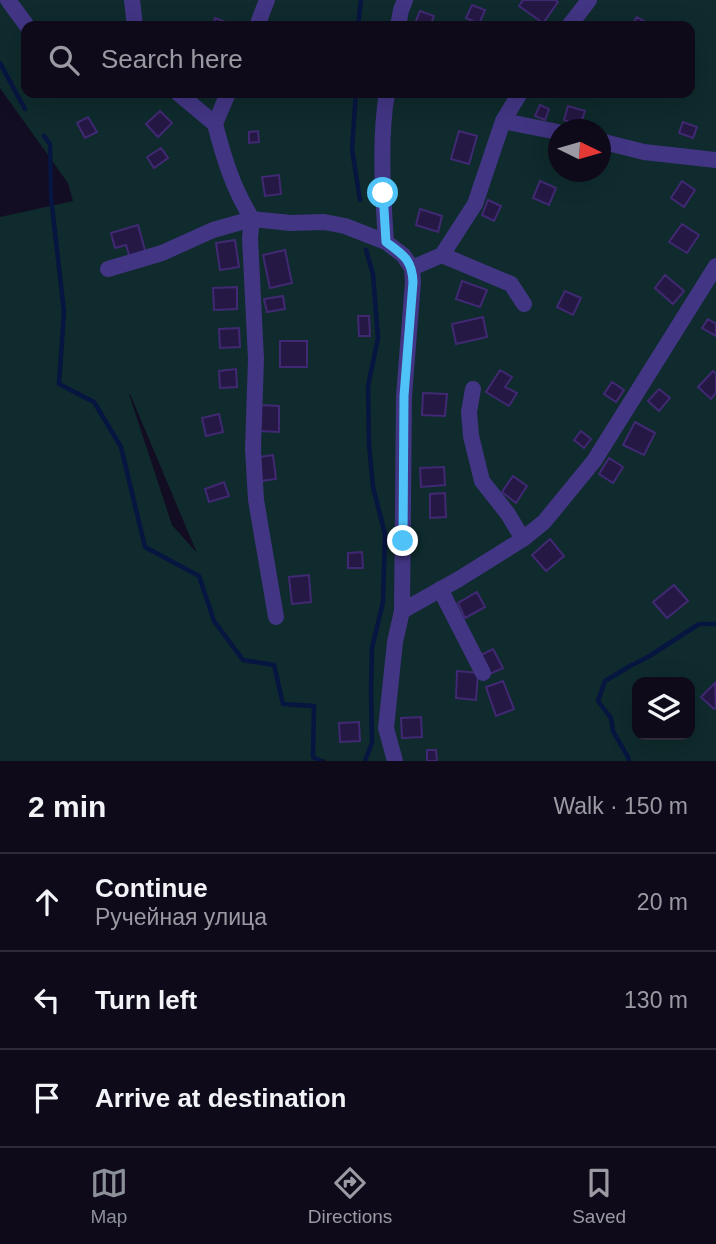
<!DOCTYPE html>
<meta charset="utf-8">
<style>
body{margin:0;font-family:Helvetica,sans-serif;background:#1c1827;color:#f1f3f6}
.controls{position:absolute;right:21px;bottom:21px;display:grid;overflow:hidden;border-radius:14px;box-shadow:0 7px 28px #0002}
.controls button{width:63px;height:63px;display:grid;place-items:center;padding:0;border:0;border-bottom:2px solid #2e2b39;background:#0e0a1a;color:#f1f3f6;font:35px sans-serif}
.compass{position:absolute;left:548px;top:119px;width:63px;height:63px;border-radius:50%;background:#0e0a1a;box-shadow:0 7px 28px #0002;rotate:95deg}
.stop{position:absolute;width:21px;height:21px;margin:-16px;border:5px solid #4fc3f7;border-radius:50%;background:#fff}
.stop.end{background:#4fc3f7;border-color:#fff;box-shadow:0 2px 7px #0008}
.list{margin:0;padding:0;list-style:none}
h2{display:flex;justify-content:space-between;align-items:center;height:91px;margin:0;padding:0 28px;font-size:30px}
h2 small{font-size:23px;font-weight:400;color:#9b9aa2}
.list li{display:grid;grid-template-columns:46px 1fr auto;gap:21px;align-items:center;box-sizing:border-box;height:98px;padding:0 28px;border-top:2px solid #2e2b39}
.list b{display:block;font-size:26px;white-space:nowrap}
.list p{margin:0;font-size:23px;white-space:nowrap;color:#9b9aa2}
.list em{font-size:23px;font-style:normal;color:#9b9aa2}
.icon{flex:none;width:38px;height:38px;fill:none;stroke:currentColor;stroke-width:2;stroke-linecap:round;stroke-linejoin:round}
.map{position:relative;flex:none;width:716px;height:761px;overflow:hidden}
.search{position:absolute;background:#0e0a1a;box-shadow:0 7px 28px #0002;left:21px;right:21px;top:21px;height:77px;display:flex;align-items:center;gap:18px;box-sizing:border-box;padding:0 24px;border-radius:14px;color:#9b9aa2;font-size:26px}
.sheet{height:385px;background:#0e0a1a}
nav{display:flex;justify-content:space-around;align-items:center;box-sizing:border-box;height:98px;border-top:2px solid #2e2b39;background:#0e0a1a;font-size:19px;color:#9b9aa2}
nav a{display:grid;justify-items:center;gap:4px}
nav .on{color:#8c9099}
.map>svg:first-child{display:block}
.green{fill:#0f2b2d;fill-rule:evenodd}
.lines{fill:none;stroke-linecap:round;stroke-linejoin:round}
.stream{stroke:#071541;stroke-width:4.5}
.building{fill:#261845;stroke:#402972;stroke-width:2}
.minor{stroke:#423584;stroke-width:16}
.route{stroke:#4fc3f7;stroke-width:9}
</style>
<div class="map">
<svg width="716" height="761" viewBox="0 0 716 761">
<rect width="100%" height="100%" fill="#130d23"/>
<path class="green" d="M0,0H716V761H326L324,758L323,761H0V217L73,201L68,183L0,88ZM26,26H690V93H26ZM558,130H600V172H558ZM129,394H130L197,553L172,525ZM637,682H690V735H637Z"/>
<g class="lines">
<path class="stream" d="M358,26L361,0
M0,63L25,109
M356,93L352,149L360,200
M44,136L50,144L51,197L64,312L59,384L94,402L121,447L145,547L199,576L214,621L243,660L274,665L283,704L314,706L313,757L321,761
M365,761L372,743L371,689L372,648L383,602L385,534L373,487L369,444L368,386L378,338L373,274L366,250
M629,761L628,757L613,731L611,718L598,701L605,681L630,666L648,657L699,624H716"/>
</g>
<path class="building" d="M523,0H555L558,2L543,23L519,6Z
M472,5L485,10L479,24L466,18Z
M420,11L434,16L430,26H414Z
M637,17L652,26H631Z
M215,18L231,24L230,26H213Z
M540,105L549,109L545,120L535,116Z
M568,106L585,111L580,126L564,120Z
M160,111L172,123L158,137L146,124Z
M88,117L97,132L85,138L77,123Z
M683,122L697,127L693,138L679,133Z
M258,131L259,142L249,143V132Z
M459,131L477,136L469,164L451,159Z
M161,148L168,158L154,168L147,157Z
M279,175L281,194L265,196L262,177Z
M540,181L556,188L549,205L533,198Z
M682,181L695,190L684,207L671,198Z
M488,200L501,206L494,221L482,215Z
M420,209L442,216L438,232L416,225Z
M682,224L699,235L687,253L669,242Z
M138,225L146,254L130,258L126,245L115,248L111,233Z
M235,240L239,267L220,270L216,243Z
M285,250L292,283L270,288L263,255Z
M665,275L684,291L673,304L655,288Z
M462,281L487,290L480,307L456,299Z
M237,287V309L214,310L213,288Z
M565,291L581,298L573,315L557,307Z
M283,296L285,309L267,312L264,299Z
M358,316H369L370,336H359Z
M483,317L487,337L456,344L452,324Z
M708,319L716,324V336L702,328Z
M239,328L240,347L220,348L219,329Z
M280,341H307V367H280Z
M236,369L237,387L220,388L219,371Z
M500,370L512,377L505,387L517,393L509,406L486,392Z
M713,371L716,374V393L711,399L698,387Z
M612,382L624,390L616,402L604,394Z
M659,389L670,398L659,411L648,401Z
M423,393L447,394L445,416L422,415Z
M260,405L279,406V432L260,431Z
M219,414L223,432L206,436L202,418Z
M635,422L655,433L644,455L623,445Z
M581,431L591,439L584,448L574,440Z
M273,455L276,479L261,481L259,457Z
M609,458L623,467L613,483L599,474Z
M444,467L445,485L421,487L420,468Z
M513,476L527,486L516,503L502,492Z
M224,482L229,496L209,502L205,489Z
M445,493L446,517L430,518V494Z
M550,539L564,556L546,571L532,555Z
M362,552L363,568H348V553Z
M309,575L311,602L292,604L289,577Z
M674,585L688,601L667,618L653,602Z
M477,592L485,607L465,618L458,603Z
M493,649L503,668L490,674L481,655Z
M457,671L478,673L476,700L456,698Z
M503,681L514,709L496,716L486,687Z
M715,683L716,707L714,709L701,697Z
M421,717L422,737L402,738L401,718Z
M359,722L360,741L340,742L339,723Z
M427,750H436L437,761H427Z"/>
<g class="lines">
<path class="minor" d="M8,0L27,26
M132,0L135,26
M257,26L267,0
M398,26L401,10L405,0
M569,26L589,0
M178,93L215,124
M503,121L558,132
M215,124C224,159 233,188 252,219L291,223L324,222L345,226L386,242L403,255L412,268L413,282L404,396L402,611L395,642L386,728L395,761
M215,124L228,93
M600,141L644,152L716,160
M386,242C383,195 379,139 387,93
M442,255L511,284L524,304
M412,268L442,255L475,204L503,121L520,93
M108,269L162,253L213,230L252,219L250,238L256,359L253,449L256,500L276,617
M473,389L469,412L471,436L482,481L508,514L523,539
M440,589L483,673
M402,611L459,579L523,539L544,522L594,461L716,266"/>
</g>
<g class="lines">
<path class="route" d="M383,193L386,242C403,255 412,259 413,282L404,396L403,541"/>
</g>
</svg>
<div class="controls">
<button><svg class="icon" aria-label="layers" viewBox="0 0 24 24"><path d="M12 4l9 5-9 5-9-5zM3 14l9 5 9-5"/></svg></button>
</div>
<svg class="compass" viewBox="-18 -18 36 36"><path d="M0-13l5 13h-10z" fill="#e53935"/><path d="M0 13l5-13h-10z" fill="#9b9aa2"/></svg>
<div class="stop" style="left:383px;top:193px"></div>
<div class="stop end" style="left:403px;top:541px"></div>
<div class="search"><svg class="icon" aria-label="search" viewBox="0 0 24 24"><circle cx="10" cy="10" r="6"/><path d="M15 15l6 6"/></svg>Search here</div>
</div>
<section class="sheet">
<h2>2 min<small>Walk · 150 m</small></h2>
<ul class="list">
<li><svg class="icon" aria-label="ahead" viewBox="0 0 24 24"><path d="M12 20V5M6 11l6-6 6 6"/></svg><div><b>Continue</b><p>Ручейная улица</p></div><em>20 m</em></li>
<li><svg class="icon" aria-label="left" viewBox="0 0 24 24"><path d="M17 20v-9H6M10 6l-5 5 5 5"/></svg><div><b>Turn left</b></div><em>130 m</em></li>
<li><svg class="icon" aria-label="arrive" viewBox="0 0 24 24"><path d="M6 21V4h12l-3 4 3 4H6"/></svg><div><b>Arrive at destination</b></div></li>
</ul>
</section>
<nav>
<a class="on"><svg class="icon" aria-label="map" viewBox="0 0 24 24"><path d="M3 6l6-2 6 2 6-2v14l-6 2-6-2-6 2zM9 4v14M15 6v14"/></svg>Map</a>
<a><svg class="icon" aria-label="directions" viewBox="0 0 24 24"><path d="M12 3l9 9-9 9-9-9zM9 14v-3h6M13 9l2 2-2 2"/></svg>Directions</a>
<a><svg class="icon" aria-label="saved" viewBox="0 0 24 24"><path d="M7 4h10v16l-5-4-5 4z"/></svg>Saved</a>
</nav>
